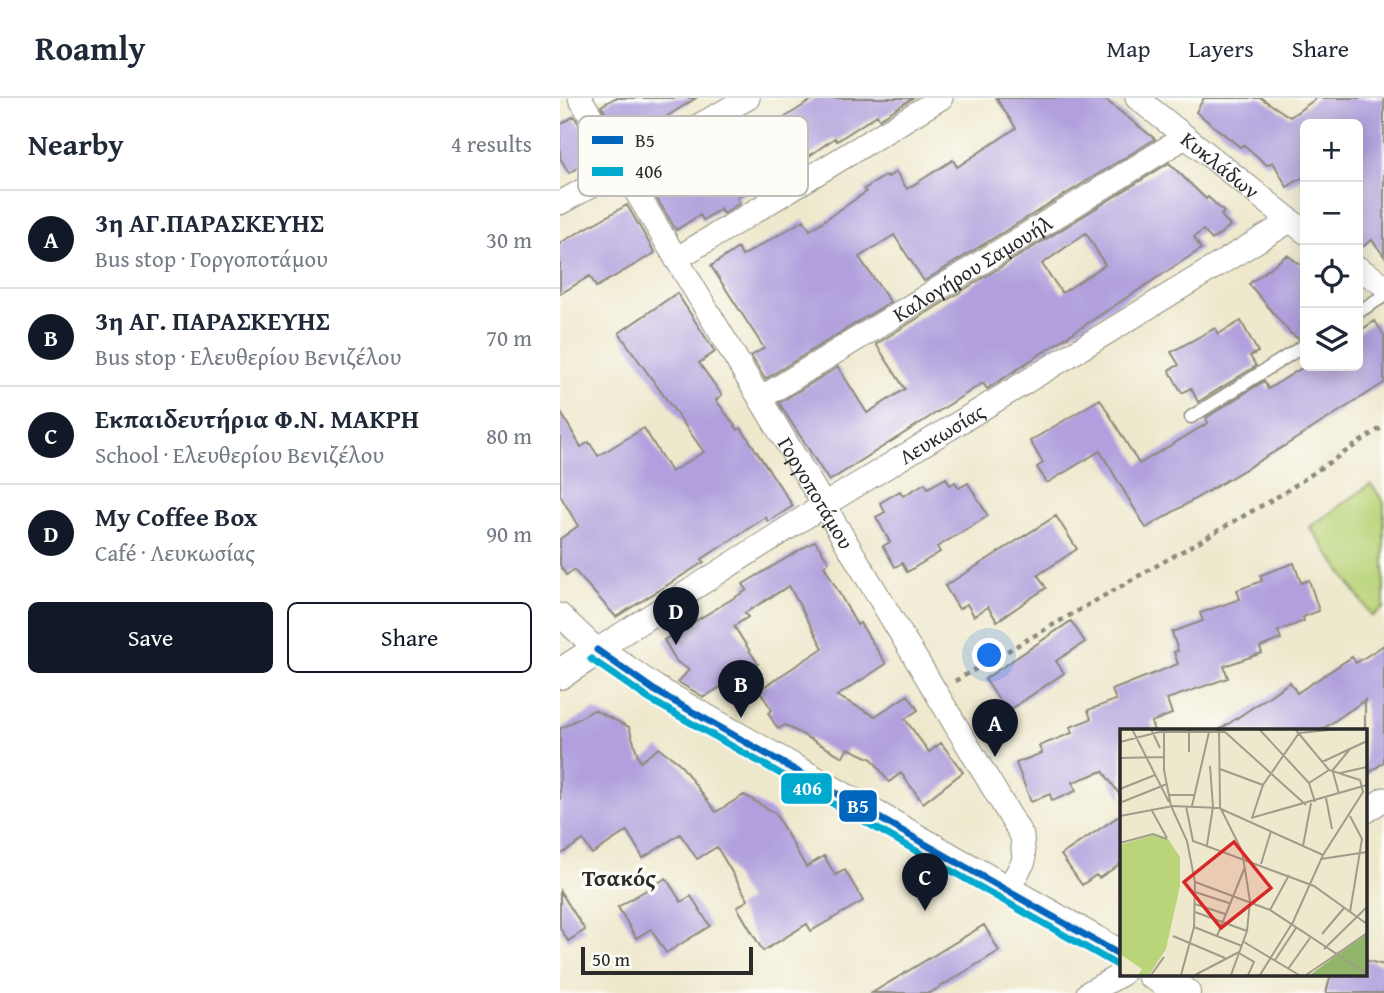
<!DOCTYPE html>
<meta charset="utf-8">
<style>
body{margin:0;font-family:"Gentium Book Plus",serif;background:#f2f2f3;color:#1f2937}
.controls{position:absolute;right:21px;top:21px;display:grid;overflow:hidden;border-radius:10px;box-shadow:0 4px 18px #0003}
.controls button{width:63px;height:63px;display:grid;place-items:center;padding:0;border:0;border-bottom:2px solid #e0e1e3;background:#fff;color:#1f2937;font:35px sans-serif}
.scale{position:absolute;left:21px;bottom:18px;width:172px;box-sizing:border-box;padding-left:7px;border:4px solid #2b2b2b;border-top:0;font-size:19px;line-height:24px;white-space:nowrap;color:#2b2b2b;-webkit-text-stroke:5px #fdfcf7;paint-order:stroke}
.you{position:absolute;left:430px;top:558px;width:24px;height:24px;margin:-18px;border:5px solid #fff;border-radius:50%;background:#1a73e8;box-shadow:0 0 0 10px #1a73e833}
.badge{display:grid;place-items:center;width:46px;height:46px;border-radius:50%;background:#111827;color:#fff;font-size:23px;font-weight:700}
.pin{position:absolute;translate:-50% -58px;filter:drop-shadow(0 2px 4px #0008)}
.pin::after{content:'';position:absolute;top:37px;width:24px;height:21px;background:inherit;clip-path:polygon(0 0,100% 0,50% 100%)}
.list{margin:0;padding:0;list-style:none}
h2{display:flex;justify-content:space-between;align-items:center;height:91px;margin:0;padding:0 28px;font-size:30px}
h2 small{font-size:23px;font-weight:400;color:#747a83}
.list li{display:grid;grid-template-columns:46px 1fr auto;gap:21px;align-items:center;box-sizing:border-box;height:98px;padding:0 28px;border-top:2px solid #e0e1e3}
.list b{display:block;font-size:26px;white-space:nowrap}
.list p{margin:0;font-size:23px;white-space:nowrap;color:#747a83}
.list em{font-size:23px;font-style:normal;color:#747a83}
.actions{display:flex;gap:14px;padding:21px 28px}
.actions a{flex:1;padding:16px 0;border:2px solid #111827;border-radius:10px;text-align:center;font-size:24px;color:#111827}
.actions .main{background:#111827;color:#fff}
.icon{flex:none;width:38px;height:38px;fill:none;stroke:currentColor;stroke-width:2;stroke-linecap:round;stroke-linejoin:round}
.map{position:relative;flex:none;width:824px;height:895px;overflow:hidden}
header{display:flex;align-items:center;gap:42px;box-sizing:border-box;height:98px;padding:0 35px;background:#fff;border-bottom:2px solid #e0e1e3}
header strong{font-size:33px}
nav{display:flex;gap:38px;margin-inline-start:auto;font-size:24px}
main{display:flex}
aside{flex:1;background:#fff}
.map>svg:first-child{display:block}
.green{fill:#b9d479;stroke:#728052;stroke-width:2}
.building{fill:#b1a0dd;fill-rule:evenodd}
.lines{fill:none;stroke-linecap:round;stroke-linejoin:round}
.service-casing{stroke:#8c8a7c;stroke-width:15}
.minor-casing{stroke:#8c8a7c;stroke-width:25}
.tertiary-casing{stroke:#8c8a7c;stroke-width:32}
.path{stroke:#8c8a7c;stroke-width:4.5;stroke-dasharray:5 5;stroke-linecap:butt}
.service{stroke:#fff;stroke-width:12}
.minor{stroke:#fff;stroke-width:23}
.tertiary{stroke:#fff;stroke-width:30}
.bus-1-casing{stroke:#fdfcf7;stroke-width:12}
.bus-2-casing{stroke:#fdfcf7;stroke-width:12}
.bus-1{stroke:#0065bd;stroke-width:7}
.bus-2{stroke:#00a9ce;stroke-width:7}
.labels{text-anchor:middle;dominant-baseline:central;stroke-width:7;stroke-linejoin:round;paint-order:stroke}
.street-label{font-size:21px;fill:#2b2b2b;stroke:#fdfcf7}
.neighbourhood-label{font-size:23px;font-weight:bold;fill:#2b2b2b;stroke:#fdfcf7}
.inset-road{fill:none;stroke:#a09c8c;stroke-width:2}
.view{fill:#d62828;fill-opacity:0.15;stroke:#d62828;stroke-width:3.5}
.inset-edge{fill:none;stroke:#2b2b2b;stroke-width:3.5}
.key{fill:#fdfcf7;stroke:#bebdba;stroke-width:2}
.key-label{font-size:19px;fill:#2b2b2b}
.line-badge{stroke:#fdfcf7;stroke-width:2.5}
.badge-label{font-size:19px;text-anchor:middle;font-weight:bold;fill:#fff}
</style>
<header>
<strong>Roamly</strong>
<nav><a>Map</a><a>Layers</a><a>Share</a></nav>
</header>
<main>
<aside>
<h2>Nearby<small>4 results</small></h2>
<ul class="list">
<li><span class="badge">A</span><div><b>3η ΑΓ.ΠΑΡΑΣΚΕΥΗΣ</b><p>Bus stop · Γοργοποτάμου</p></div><em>30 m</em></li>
<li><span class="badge">B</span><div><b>3η ΑΓ. ΠΑΡΑΣΚΕΥΗΣ</b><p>Bus stop · Ελευθερίου Βενιζέλου</p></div><em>70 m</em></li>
<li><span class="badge">C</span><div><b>Εκπαιδευτήρια Φ.Ν. ΜΑΚΡΗ</b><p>School · Ελευθερίου Βενιζέλου</p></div><em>80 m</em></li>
<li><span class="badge">D</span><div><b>My Coffee Box</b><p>Café · Λευκωσίας</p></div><em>90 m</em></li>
</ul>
<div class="actions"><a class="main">Save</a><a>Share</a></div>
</aside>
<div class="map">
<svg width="824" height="895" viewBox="0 0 824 895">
<rect width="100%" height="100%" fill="#fdfcf7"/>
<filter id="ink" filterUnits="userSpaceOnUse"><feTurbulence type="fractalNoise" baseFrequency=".0143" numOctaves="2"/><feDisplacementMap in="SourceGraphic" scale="14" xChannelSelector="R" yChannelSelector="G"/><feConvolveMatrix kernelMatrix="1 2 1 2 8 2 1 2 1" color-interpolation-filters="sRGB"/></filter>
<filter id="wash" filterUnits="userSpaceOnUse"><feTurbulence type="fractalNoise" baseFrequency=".00686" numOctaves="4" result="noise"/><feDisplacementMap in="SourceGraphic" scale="28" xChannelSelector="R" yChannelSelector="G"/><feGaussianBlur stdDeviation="1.57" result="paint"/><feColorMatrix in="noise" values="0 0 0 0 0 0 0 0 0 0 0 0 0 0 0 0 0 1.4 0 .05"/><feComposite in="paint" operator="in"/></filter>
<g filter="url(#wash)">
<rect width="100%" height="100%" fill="#eee8cc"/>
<path class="green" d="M811,386L824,404V510L812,518L750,429Z"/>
<g id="blocks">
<path class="building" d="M55,0H136L74,39L69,30L58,36L41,8Z
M255,0H353L319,21L317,17L277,43L275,40L236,67L232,61L224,66L222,63L190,86L193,90L177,100L180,105L163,116L160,111L143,122L140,117L116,132L94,96L165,49L168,52L213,21L216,25Z
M436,0H543L595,41L364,183L334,137L299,159L330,204L205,281L191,258L204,250L151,168L178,150L182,158L244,122L250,132L306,94L304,91L327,77L328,79L336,74L347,91L393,62L397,69L456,30Z
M644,0H701L730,19L757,0H824V158L812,142L798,152V26H745V78L727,89L713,64L707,67L684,47L680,49L636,14Z
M14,18L38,58L9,75L0,60V27Z
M609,65L646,101L648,99L664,114L661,117L670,128L652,142L643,132L634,139L641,151L427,291L423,285L269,383L219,305L278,269L307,315L345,291L316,246ZM526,135L545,167L502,195L482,166Z
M67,107L95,155L36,189L30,178L0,196V145Z
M727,157L745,170V238L739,241L730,235L689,186Z
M117,195L155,254L139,265L162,297L156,302L178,332L181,330L233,408L208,424L206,419L142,461L144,464L56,519L14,472L6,477L0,467V441L18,428L0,397V313L21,349L29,344L38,358L84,330L111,374L144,354L59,235Z
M681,223L698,254L690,258L696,268L638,304L631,290L622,295L609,272L619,267L611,254L655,230L658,236Z
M815,223L824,237V285L726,347L586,430L540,353L487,385L477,369L483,365L470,343L540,301L579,366L648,325L646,320L704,283L708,291L745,268H798V234Z
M386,380L390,387L395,384L399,390L408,385L428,418L377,449L380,454L347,474L342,465L335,469L323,448L330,444L316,419L325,414L320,405L340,393L343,398L365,385L368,390Z
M496,418L517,451L478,477L486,490L437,523L428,509L414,518L407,506L399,511L385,488Z
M255,443L269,464L264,468L297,527L300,525L326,566L277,598L315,618L348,597L358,612L345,621L369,654L381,645L403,674L363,705L341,675L329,684L312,661L288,650L283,659L225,627L218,631L208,615L212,612L199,592L263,550L229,488L185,515L188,519L174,528L198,566L144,599L118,584L129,572L117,564L104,542L187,492L183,486Z
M734,465L741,485L749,482L759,513L743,519L744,523L718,533L721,541L700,549L702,555L664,568L668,580L607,601L612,616L591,624L594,633H562V700L543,673L513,684L516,693L492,703L490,696L471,704L456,665L482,655L479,648L512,635L510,629L531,621L528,612L556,602L552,592L618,566L614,554L618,553L612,534L643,523L640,515L680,501L677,492L702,483L700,477Z
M511,523L525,544L496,563L504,575L447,614L425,581Z
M824,547V664L805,678V602L760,633H658L730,584L737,595L792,559L796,565Z
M34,612L69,629L80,664L99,650L119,665L156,714L184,697L215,715L246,769L264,758L275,777L285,772L303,803L251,833L247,826L203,853L177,809L188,802L157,749L137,761L120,736L83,760L67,733L32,756L23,742L0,757V631Z
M562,716V765L539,780L536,777L522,787L501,757Z
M106,780L121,804L131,798L150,828L106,855L91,831L76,840L58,809Z
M0,793L25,832L8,843L0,830Z
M424,827L439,853L370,895H312Z
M805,862L824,867V895H766L771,876H805Z"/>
</g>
</g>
<g filter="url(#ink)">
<use href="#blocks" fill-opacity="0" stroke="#8c8a7c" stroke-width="2"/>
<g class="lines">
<defs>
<path id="service" d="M798,214L824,198
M631,319L745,247"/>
<g id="minor">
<path id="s1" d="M20,0L462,738L464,763L447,793"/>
<path id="s2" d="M577,0L745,134"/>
<path d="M0,105L188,0"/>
<path d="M116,161L381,0"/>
<path d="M798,170L824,187"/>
<path id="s3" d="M201,300L625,39"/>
<path id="s4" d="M0,517L37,552L264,407L730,123"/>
<path d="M805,714L824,701"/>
<path d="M528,895L562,876"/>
</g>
<path id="tertiary" d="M0,576L37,552L94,592L562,858
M592,876L625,895"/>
</defs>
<use href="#service" class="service-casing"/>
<use href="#minor" class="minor-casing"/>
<use href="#tertiary" class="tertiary-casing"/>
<path class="path" d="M395,583L722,396L824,328"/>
<use href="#service" class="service"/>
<use href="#minor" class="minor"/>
<use href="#tertiary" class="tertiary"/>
<defs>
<path id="bus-1" d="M37,552L94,592L562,858"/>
<path id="bus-2" d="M31,561L89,601L557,867"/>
</defs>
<use href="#bus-1" class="bus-1-casing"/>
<use href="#bus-2" class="bus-2-casing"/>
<use href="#bus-1" class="bus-1"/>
<use href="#bus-2" class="bus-2"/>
</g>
</g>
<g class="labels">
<g class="street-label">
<text stroke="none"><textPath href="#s2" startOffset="107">Κυκλάδων</textPath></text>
<text stroke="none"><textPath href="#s3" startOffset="248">Καλογήρου Σαμουήλ</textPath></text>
<text stroke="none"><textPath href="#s4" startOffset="458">Λευκωσίας</textPath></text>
<text stroke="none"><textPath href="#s1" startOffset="460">Γοργοποτάμου</textPath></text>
</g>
<g class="neighbourhood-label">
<text x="59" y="779">Τσακός</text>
</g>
</g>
<g transform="translate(560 631)">
<rect width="247" height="247" fill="#eee8cc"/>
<path d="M33,106L48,110L60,128V157L46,220L29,246H18L22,240L0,225V116Z" fill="#b9d479"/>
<path d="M247,205V246H190L213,229Z" fill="#92b669"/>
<path class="inset-road" d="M12,0L49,73M31,0L40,19M44,0V41L51,77L67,112L75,153L74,198L61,246M99,0L100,78L122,122L130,172L127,202L111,246M139,0L189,54L195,73M69,1V23M0,13L39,3H105L186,76M0,29L44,28M202,33L247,12M100,40L143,56M212,42L230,20M213,43L219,65M220,44L247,38M189,54L209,41M0,60L35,46M49,66H75M206,69L212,100M2,73L47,55M66,77L73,112L194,157L247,195M72,77L89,3M31,80L47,109M0,87L53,77L99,79L203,126M131,89L247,56M132,89L143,56L179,4L219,0M0,114L33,105L47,110M87,116L93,78L90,37M183,117L191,74M201,130L247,123M141,135L151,102M75,153L150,181L247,245M75,163L109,174M75,175L105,185M150,181L169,146M75,183L127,202M230,183L242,110L230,87M74,198L122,217M202,205L224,179M53,207L105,229M97,207L125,138M124,213L179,246M204,220L247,178M219,223L214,227L247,204M119,224L134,233L128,246M155,231L176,199M168,240L190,209M31,246L44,228M75,246L119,223M140,246L173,193L203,126L243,63L240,51L209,41L175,0M186,246L214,227"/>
<path class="view" d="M114,113L151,159L101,199L64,153Z"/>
<rect width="247" height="247" class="inset-edge"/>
</g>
<rect x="18" y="18" width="230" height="80" rx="10" class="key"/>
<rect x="32" y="38" width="31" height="8" fill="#0065bd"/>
<rect x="32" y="69" width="31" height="9" fill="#00a9ce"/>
<g class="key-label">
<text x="75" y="49">Β5</text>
<text x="75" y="80">406</text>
</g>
<g class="line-badge">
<rect x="220" y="674" width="53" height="33" rx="7" fill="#00a9ce"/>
<rect x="278" y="691" width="40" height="34" rx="7" fill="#0065bd"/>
</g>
<g class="badge-label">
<text x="247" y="697">406</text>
<text x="298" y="715">Β5</text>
</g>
</svg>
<div class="controls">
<button>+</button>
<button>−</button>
<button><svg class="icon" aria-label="locate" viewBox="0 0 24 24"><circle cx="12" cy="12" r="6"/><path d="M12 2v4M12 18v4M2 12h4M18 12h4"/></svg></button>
<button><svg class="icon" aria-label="layers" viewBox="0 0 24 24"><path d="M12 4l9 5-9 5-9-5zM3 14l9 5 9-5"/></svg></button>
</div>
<div class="scale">50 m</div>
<div class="you"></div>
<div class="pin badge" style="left:435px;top:659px">A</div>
<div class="pin badge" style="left:181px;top:620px">B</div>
<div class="pin badge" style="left:365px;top:813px">C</div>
<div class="pin badge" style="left:116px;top:547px">D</div>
</div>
</main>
